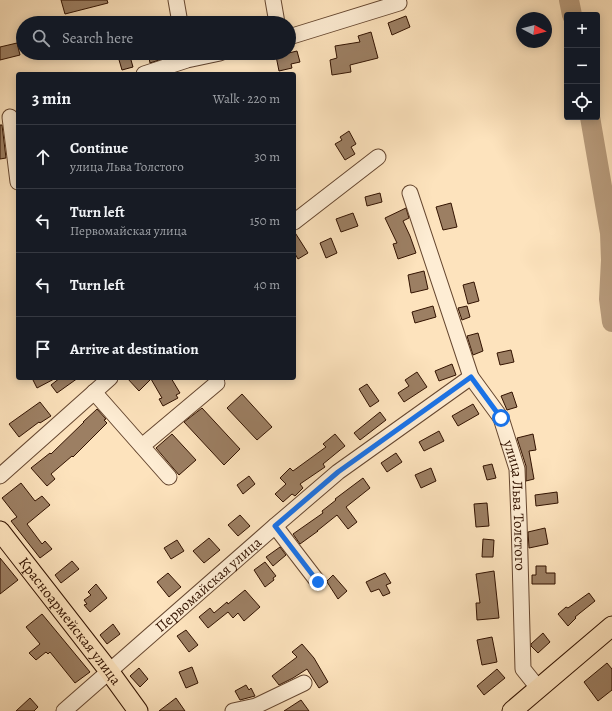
<!DOCTYPE html>
<meta charset="utf-8">
<style>
body{margin:0;font-family:Alegreya,serif;background:#20242c;color:#f1f3f6}
.controls{position:absolute;right:12px;top:12px;display:grid;overflow:hidden;border-radius:4px;box-shadow:0 2px 10px #0003}
.controls button{width:36px;height:36px;display:grid;place-items:center;padding:0;border:0;border-bottom:1px solid #363941;background:#171b24;color:#f1f3f6;font:20px sans-serif}
.compass{position:absolute;left:516px;top:12px;width:36px;height:36px;border-radius:50%;background:#171b24;box-shadow:0 2px 10px #0003;rotate:97deg}
.stop{position:absolute;width:12px;height:12px;margin:-9px;border:3px solid #1a73e8;border-radius:50%;background:#fff}
.stop.end{background:#1a73e8;border-color:#fff;box-shadow:0 1px 4px #0008}
.list{margin:0;padding:0;list-style:none}
h2{display:flex;justify-content:space-between;align-items:center;height:52px;margin:0;padding:0 16px;font-size:17px}
h2 small{font-size:13px;font-weight:400;color:#9ea1a6}
.list li{display:grid;grid-template-columns:26px 1fr auto;gap:12px;align-items:center;box-sizing:border-box;height:64px;padding:0 16px;border-top:1px solid #363941}
.list b{display:block;font-size:15px;white-space:nowrap}
.list p{margin:0;font-size:13px;white-space:nowrap;color:#9ea1a6}
.list em{font-size:13px;font-style:normal;color:#9ea1a6}
.icon{flex:none;width:22px;height:22px;fill:none;stroke:currentColor;stroke-width:2;stroke-linecap:round;stroke-linejoin:round}
.map{position:relative;flex:none;width:612px;height:711px;overflow:hidden}
.search{position:absolute;background:#171b24;box-shadow:0 2px 10px #0003;left:16px;top:16px;width:280px;height:44px;display:flex;align-items:center;gap:10px;box-sizing:border-box;padding:0 14px;border-radius:22px;color:#9ea1a6;font-size:15px}
.panel{position:absolute;background:#171b24;box-shadow:0 2px 10px #0003;left:16px;top:72px;width:280px;height:308px;border-radius:4px}
.map>svg:first-child{display:block}
.lines{fill:none;stroke-linecap:round;stroke-linejoin:round}
.river{stroke:#b89c7d;stroke-width:20}
.building{fill:#9c7f63;stroke:#331301}
.minor-casing{stroke:#664730;stroke-width:17}
.major-casing{stroke:#331301;stroke-width:21}
.minor{stroke:#feedd4;stroke-width:15}
.major{stroke:#fde3bd;stroke-width:19}
.route{stroke:#1a73e8;stroke-width:5}
.labels{text-anchor:middle;dominant-baseline:central;stroke-width:3.5;stroke-linejoin:round;paint-order:stroke}
.street-label{font-size:15px;fill:#331301;stroke:#feedd4}
</style>
<div class="map">
<svg width="612" height="711" viewBox="0 0 612 711">
<rect width="100%" height="100%" fill="#fde3bd"/>
<filter id="stains"><feTurbulence type="fractalNoise" baseFrequency=".005" numOctaves="4"/><feColorMatrix values="0 0 0 0 .2 0 0 0 0 .09 0 0 0 0 .02 0 0 0 .5 -.17"/></filter>
<radialGradient id="worn" r=".72"><stop offset=".6" stop-color="#630" stop-opacity="0"/><stop offset="1" stop-color="#630" stop-opacity=".3"/></radialGradient>
<g class="lines">
<path class="river" d="M569,0L572,15
M590,117L610,233L611,260L609,299L612,322"/>
</g>
<path class="building" d="M61,0H107L108,3L65,14Z
M406,16L410,27L392,35L388,23Z
M371,32L378,58L350,65L351,72L332,75L330,60L337,58L335,46L360,42L358,36Z
M17,43L20,55L0,60V47Z
M297,51L300,62L291,64L292,68L279,71L276,56Z
M117,53H129L133,67L122,70Z
M148,53H177V54L150,63Z
M0,125H2L6,158L0,159Z
M349,131L356,144L351,147L355,154L345,160L335,144L342,140L340,137Z
M380,193L382,202L367,206L365,197Z
M451,203L457,227L443,230L436,207Z
M406,208L409,218L403,221L410,236L416,253L398,259L393,244L397,243L385,218Z
M353,213L358,226L341,232L336,219Z
M294,231L308,253L298,259L294,252Z
M331,238L337,253L326,258L320,243Z
M424,271L428,289L411,293L408,275Z
M474,282L479,301L468,304L463,285Z
M433,306L436,317L415,323L412,312Z
M467,306L470,317L462,320L458,308Z
M478,333L483,351L473,355L467,336Z
M511,350L514,362L500,365L497,353Z
M452,364L456,375L439,381L435,371Z
M417,372L427,387L404,402L398,393L409,386L405,380Z
M32,378H56L37,388Z
M60,378H78L57,393L51,385Z
M127,378H171L180,393L176,395L178,398L163,406L159,399L162,398L151,379L139,391Z
M367,384L379,401L370,407L359,389Z
M512,392L517,407L507,410L501,396Z
M242,394L272,427L257,440L227,408Z
M40,402L51,416L40,423L39,422L19,437L9,424Z
M473,404L479,414L458,426L452,416Z
M202,408L240,449L224,465L184,422Z
M97,409L106,419L104,420L107,423L73,457L72,456L51,474L55,479L47,486L31,468L50,453L51,454L84,422H83Z
M380,412L386,420L360,440L354,433Z
M439,431L444,441L424,451L419,442Z
M172,434L196,460L179,475L156,448Z
M335,434L345,446L323,464L325,467L300,484L303,488L295,496L292,494L283,502L275,494L286,484L280,478L290,468L293,471L326,447L323,444Z
M533,434L536,450L529,451L534,479L526,481V466L517,438Z
M396,453L402,462L387,472L381,463Z
M492,464L496,478L487,480L483,466Z
M431,468L436,481L421,488L415,475Z
M249,476L255,484L243,494L237,485Z
M363,478L370,488L346,507L357,522L348,529L337,515L317,531H318L300,544L293,534L323,513L322,511L336,500L335,499Z
M21,483L35,501L42,496L50,505L27,524L42,544L45,541L52,549L40,558L11,521L17,517L2,498Z
M557,492L558,503L536,506L535,495Z
M487,503L489,526L476,527L474,504Z
M240,515L250,526L238,536L228,525Z
M545,528L548,544L529,548L528,532Z
M209,538L220,550L204,563L193,551Z
M483,539L494,540L493,557H482Z
M177,540L184,551L171,559L164,548Z
M280,547L286,555L273,566L266,557Z
M0,558L18,580L0,594Z
M72,561L79,569L61,583L55,575Z
M265,562L276,576L273,578L274,580L265,587L254,570Z
M536,566H546V573H555V584H532V575H536Z
M494,571L499,618L477,620L476,603H480L476,574Z
M168,573L181,587L169,597L157,582Z
M385,573L391,583L386,585L390,593L383,596L379,589L371,592L366,582Z
M333,575L347,591L338,599L327,582V581Z
M96,584L107,598L90,612L84,605L87,604L84,600L91,595L88,592Z
M245,590L260,607L244,621L238,613L233,618L228,612L208,628L199,617L210,608L214,613L227,602L228,604Z
M589,593L595,601L575,617L576,618L568,626L558,614L566,607L568,608Z
M42,614L90,672L75,683L50,652L48,654L46,652L36,660L29,653L40,644L26,627Z
M113,624L120,634L107,644L100,635Z
M186,630L198,645L189,652L177,636Z
M543,633L550,642L538,653L531,646V644Z
M492,637L497,662L482,665L477,640Z
M302,644L314,658L328,682L319,688L307,669L293,678L279,685L272,676L297,657L292,652Z
M607,663L612,669V690L598,701L584,682Z
M192,667L198,683L186,688L179,672Z
M139,668L148,679L140,687L130,676Z
M497,669L505,678L484,695L477,686Z
M246,685L249,690L251,688L255,696L240,700L235,691Z
M30,698L38,707L34,711H16Z
M176,698L185,711H159Z
M301,700L309,711H284Z"/>
<g class="lines">
<defs>
<g id="minor">
<path d="M176,0L180,23"/>
<path d="M273,0L277,23"/>
<path d="M289,37L399,3"/>
<path d="M144,74L187,60L220,53"/>
<path d="M10,117L18,182"/>
<path id="s1" d="M410,193L471,377L501,418L517,469L519,520L523,669L539,689"/>
<path d="M294,222L378,157"/>
<path d="M94,392L169,477"/>
<path d="M142,446L217,383"/>
<path d="M0,476L110,378"/>
<path d="M275,526L318,582"/>
<path id="s2" d="M64,711L275,526L338,472L471,377"/>
<path d="M233,711L256,706L304,683"/>
</g>
<g id="major">
<path id="s3" d="M0,531L109,671L138,711"/>
<path d="M512,711L612,626"/>
</g>
</defs>
<use href="#minor" class="minor-casing"/>
<use href="#major" class="major-casing"/>
<use href="#minor" class="minor"/>
<use href="#major" class="major"/>
</g>
<g class="lines">
<path class="route" d="M318,582L275,526L338,472L471,377L501,418"/>
</g>
<g class="labels">
<g class="street-label">
<text stroke="none"><textPath href="#s1" startOffset="334">улица Льва Толстого</textPath></text>
<text stroke="none"><textPath href="#s2" startOffset="192">Первомайская улица</textPath></text>
<text stroke="none"><textPath href="#s3" startOffset="114">Красноармейская улица</textPath></text>
</g>
</g>
<rect width="100%" height="100%" filter="url(#stains)"/>
<rect width="100%" height="100%" fill="url(#worn)"/>
</svg>
<div class="controls">
<button>+</button>
<button>−</button>
<button><svg class="icon" aria-label="locate" viewBox="0 0 24 24"><circle cx="12" cy="12" r="6"/><path d="M12 2v4M12 18v4M2 12h4M18 12h4"/></svg></button>
</div>
<svg class="compass" viewBox="-18 -18 36 36"><path d="M0-13l5 13h-10z" fill="#e53935"/><path d="M0 13l5-13h-10z" fill="#9ea1a6"/></svg>
<div class="stop" style="left:501px;top:418px"></div>
<div class="stop end" style="left:318px;top:582px"></div>
<div class="search"><svg class="icon" aria-label="search" viewBox="0 0 24 24"><circle cx="10" cy="10" r="6"/><path d="M15 15l6 6"/></svg>Search here</div>
<section class="panel">
<h2>3 min<small>Walk · 220 m</small></h2>
<ul class="list">
<li><svg class="icon" aria-label="ahead" viewBox="0 0 24 24"><path d="M12 20V5M6 11l6-6 6 6"/></svg><div><b>Continue</b><p>улица Льва Толстого</p></div><em>30 m</em></li>
<li><svg class="icon" aria-label="left" viewBox="0 0 24 24"><path d="M17 20v-9H6M10 6l-5 5 5 5"/></svg><div><b>Turn left</b><p>Первомайская улица</p></div><em>150 m</em></li>
<li><svg class="icon" aria-label="left" viewBox="0 0 24 24"><path d="M17 20v-9H6M10 6l-5 5 5 5"/></svg><div><b>Turn left</b></div><em>40 m</em></li>
<li><svg class="icon" aria-label="arrive" viewBox="0 0 24 24"><path d="M6 21V4h12l-3 4 3 4H6"/></svg><div><b>Arrive at destination</b></div></li>
</ul>
</section>
</div>
